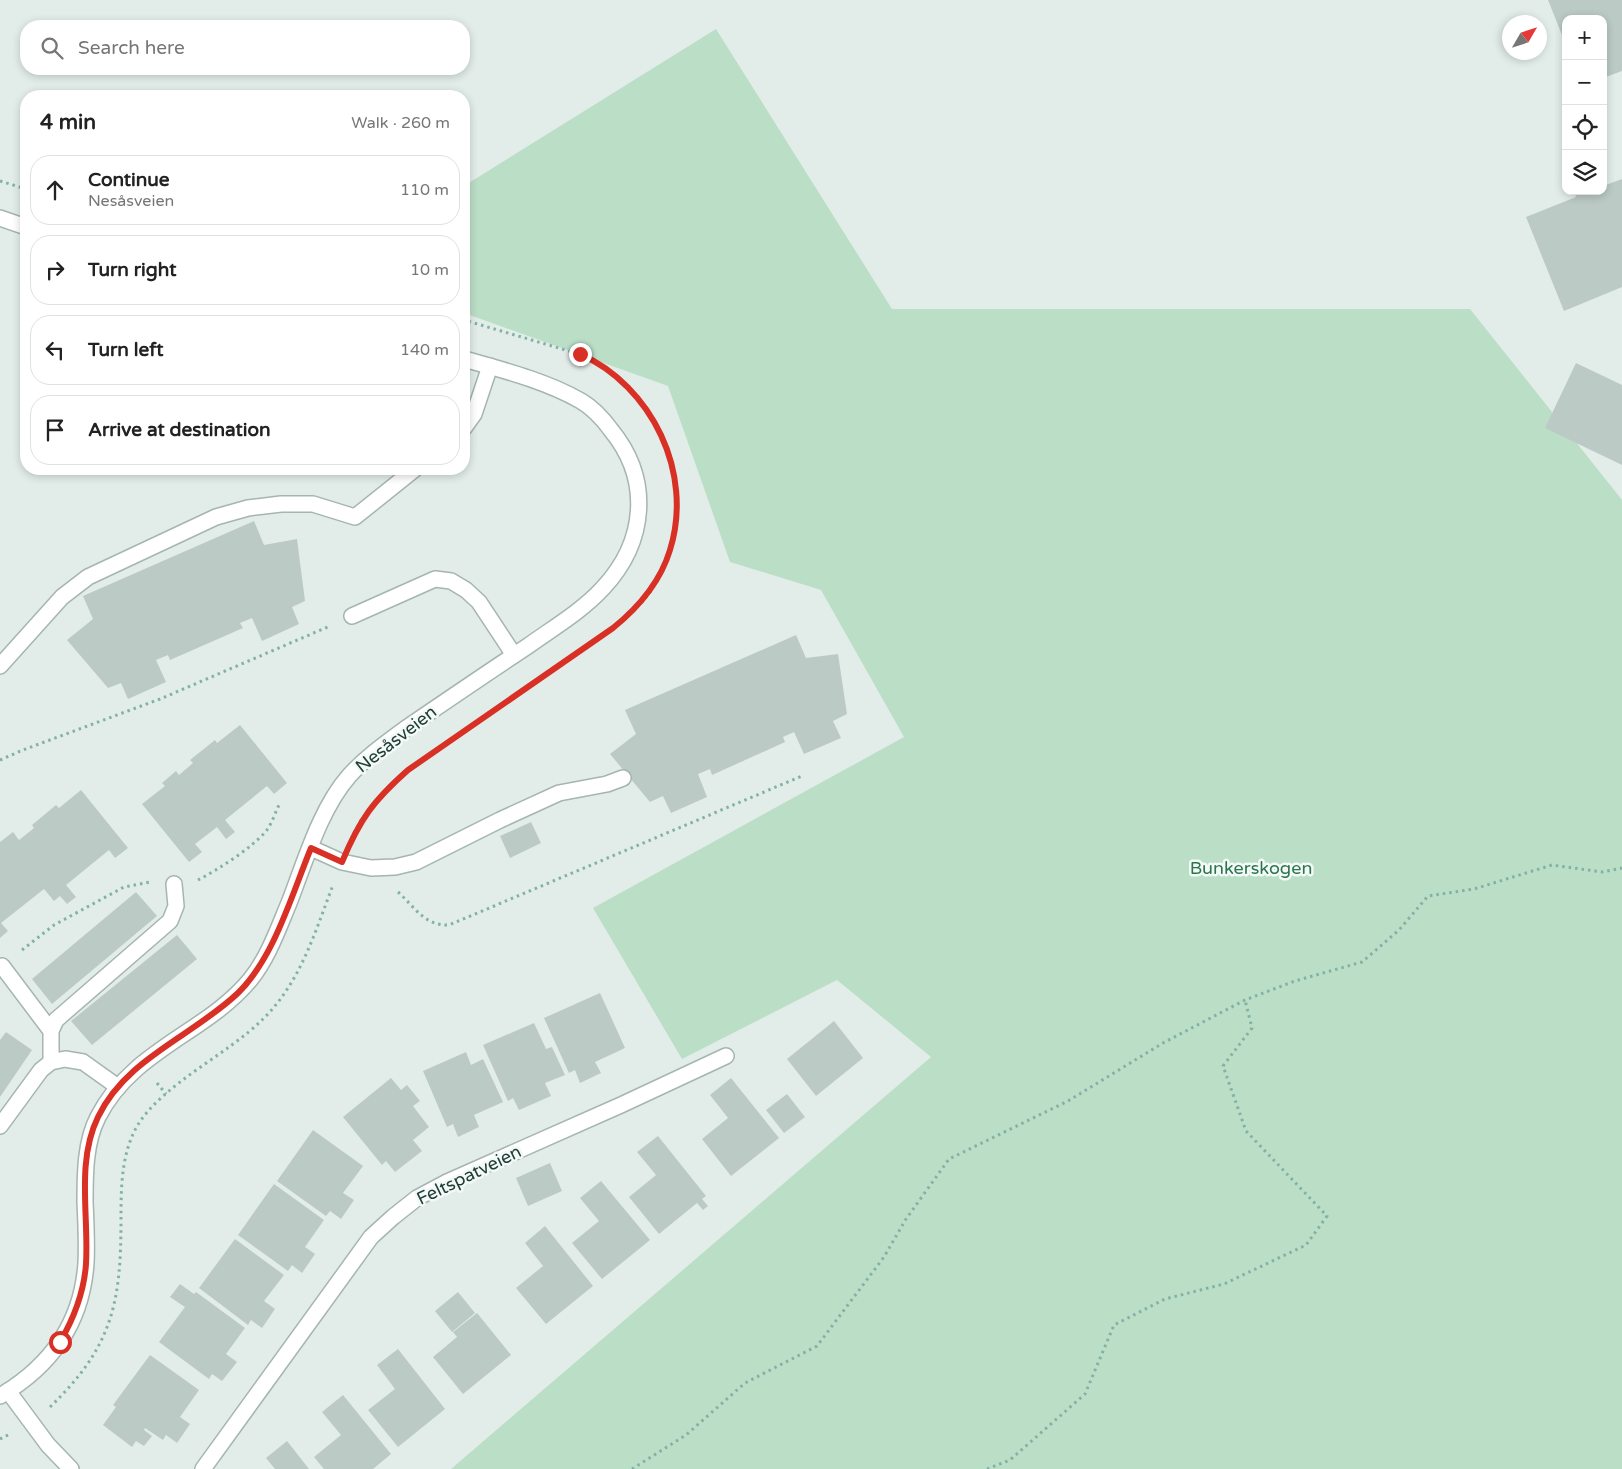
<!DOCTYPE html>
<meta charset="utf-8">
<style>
body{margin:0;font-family:"Varela Round",sans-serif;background:#f2f2f2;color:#222}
.controls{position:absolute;right:15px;top:15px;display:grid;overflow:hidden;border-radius:10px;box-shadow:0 2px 8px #0003}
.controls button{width:45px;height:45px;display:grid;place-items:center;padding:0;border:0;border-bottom:1px solid #e0e0e0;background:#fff;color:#222;font:25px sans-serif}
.compass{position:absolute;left:1502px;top:15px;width:45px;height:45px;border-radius:50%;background:#fff;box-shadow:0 2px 8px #0003;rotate:51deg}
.stop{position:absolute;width:15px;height:15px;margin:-11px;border:4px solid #d93025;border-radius:50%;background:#fff}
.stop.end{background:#d93025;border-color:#fff;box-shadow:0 1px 5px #0008}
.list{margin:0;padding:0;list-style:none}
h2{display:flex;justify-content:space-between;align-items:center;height:65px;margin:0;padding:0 20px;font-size:21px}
h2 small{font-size:16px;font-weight:400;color:#767676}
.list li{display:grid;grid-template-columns:32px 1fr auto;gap:15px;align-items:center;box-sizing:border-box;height:70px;margin:0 10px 10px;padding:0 10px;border:1px solid #e0e0e0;border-radius:20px}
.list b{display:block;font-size:19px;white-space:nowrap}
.list p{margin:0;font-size:16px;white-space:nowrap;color:#767676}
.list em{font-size:16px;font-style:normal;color:#767676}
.icon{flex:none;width:28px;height:28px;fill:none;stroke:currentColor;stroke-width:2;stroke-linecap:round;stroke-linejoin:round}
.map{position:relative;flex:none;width:1622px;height:1469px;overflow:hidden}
.search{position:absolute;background:#fff;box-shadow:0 2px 8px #0003;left:20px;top:20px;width:450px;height:55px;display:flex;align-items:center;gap:12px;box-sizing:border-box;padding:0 18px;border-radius:20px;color:#767676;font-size:19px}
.panel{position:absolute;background:#fff;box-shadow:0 2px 8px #0003;left:20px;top:90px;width:450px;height:385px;border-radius:20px}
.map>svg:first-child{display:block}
.green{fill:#bbdec7}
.building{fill:#bbcac5}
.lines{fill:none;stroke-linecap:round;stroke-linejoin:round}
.service-casing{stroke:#a5b5b0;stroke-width:18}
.minor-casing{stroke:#a5b5b0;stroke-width:18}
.tertiary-casing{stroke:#a5b5b0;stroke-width:18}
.path{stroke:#83b1a5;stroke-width:3;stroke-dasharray:2.5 4;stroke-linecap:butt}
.service{stroke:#fff;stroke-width:15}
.minor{stroke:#fff;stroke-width:15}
.tertiary{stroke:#fff;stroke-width:15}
.route{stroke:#d93025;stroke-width:6}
.labels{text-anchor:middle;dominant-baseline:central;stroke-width:5;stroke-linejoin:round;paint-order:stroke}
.street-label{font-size:18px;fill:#223e38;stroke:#f3f9f6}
.park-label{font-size:18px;fill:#2c754d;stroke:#f3f9f6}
</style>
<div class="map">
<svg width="1622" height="1469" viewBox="0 0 1622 1469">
<rect width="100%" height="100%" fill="#e2ede9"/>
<path class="green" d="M716,29L892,309H1470L1622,500V1469H451L931,1057L837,980L682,1059L593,908L904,737L821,590L730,562L668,386L464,313V186Z"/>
<path class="building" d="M1548,0H1622V71L1603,78V19H1566V45Z
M1622,179V287L1564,311L1526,217L1576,197L1574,191H1603V186Z
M1576,363L1622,385V465L1545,428Z
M254,521L264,545L297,539L305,601L292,607L299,624L262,641L252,618L240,623L243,628L170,660L168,655L156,660L166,682L128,699L121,683L108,688L67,640L93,619L83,596Z
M796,635L806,658L838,654L847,714L833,721L841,738L804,754L794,732L783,737L785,742L712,775L710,769L698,774L707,797L671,813L663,796L650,802L610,754L636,734L625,710Z
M240,725L287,783L274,794L267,786L225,820L235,832L226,839L217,827L195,844L202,852L189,862L142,804L165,786L162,783L176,771L179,775L193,763L190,760L215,740L217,743Z
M81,790L128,848L115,858L109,850L66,885L76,897L67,904L60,896L54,901L44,889L1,923L8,931L0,938V842L13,832L19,840L34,828L32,825L56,805L59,808Z
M531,822L541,843L510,858L500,836Z
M136,892L157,916L52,1004L32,979Z
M177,935L197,959L92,1045L71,1021Z
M600,993L625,1048L595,1062L601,1073L580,1083L575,1070L569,1073L544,1018Z
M834,1021L863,1058L816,1096L787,1059Z
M534,1023L546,1049L552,1047L565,1075L545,1083L551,1096L519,1110L513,1098L508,1101L483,1045Z
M6,1032L32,1050L0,1097V1040Z
M466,1052L471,1065L483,1059L503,1102L474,1115L479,1127L458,1137L453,1124L447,1127L423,1071Z
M391,1078L401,1090L407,1085L420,1101L413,1106L429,1127L413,1140L422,1151L395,1172L386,1161L382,1165L343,1117Z
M731,1078L779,1138L731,1176L702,1139L728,1118L710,1095Z
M787,1094L805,1117L784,1133L766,1110Z
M313,1130L363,1166L343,1193L354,1200L341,1219L330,1211L326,1216L277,1181Z
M658,1136L706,1196L702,1199L708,1206L703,1210L697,1203L659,1234L629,1197L656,1175L637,1152Z
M550,1163L562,1191L528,1206L516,1178Z
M601,1181L650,1240L602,1279L572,1243L599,1221L580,1198Z
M274,1184L324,1220L305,1247L315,1254L302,1273L292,1265L288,1271L238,1235Z
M545,1226L593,1286L546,1324L516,1288L543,1266L525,1243Z
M235,1239L284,1275L264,1301L275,1309L262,1328L251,1320L248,1325L199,1288Z
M180,1284L194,1294L196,1292L245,1328L226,1354L237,1362L222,1381L212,1374L209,1379L159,1342L185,1307L170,1297Z
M458,1292L475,1313L452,1332L435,1311Z
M477,1313L511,1355L463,1394L433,1357L457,1337L453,1332Z
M398,1349L445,1409L398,1447L368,1410L395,1389L377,1365Z
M150,1355L199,1390L180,1417L190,1424L177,1443L166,1435L163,1440L145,1428L144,1430L152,1436L144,1446L136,1441L132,1447L103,1425L116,1407L113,1405Z
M343,1395L391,1454L373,1469H324L314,1457L341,1435L322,1412Z
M287,1441L309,1469H275L266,1458Z"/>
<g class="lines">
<defs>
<path id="service" d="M464,428L474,414L490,366
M352,616L435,579L451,581L466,590L479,602L514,655
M0,666L62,597L88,577L216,517L248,508L281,504H313L355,517L415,469
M311,848L342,862L371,868L395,867L416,862L500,820L559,793L607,784L623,778
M2,966L51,1031
M51,1062V1031L56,1020L170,921L176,906L174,884
M0,1126L41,1070L51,1062L65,1059L83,1062L118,1087"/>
<path id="minor" d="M8,1391L48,1445L71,1469
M203,1469L371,1237L393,1217L417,1198L447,1182L621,1105L726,1056"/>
<path id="tertiary" d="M0,218L26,227
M0,1396C51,1366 82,1323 86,1263C87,1243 86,1222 85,1202C85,1174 85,1142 98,1117C132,1050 206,1033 250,980C268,958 278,929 289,903C305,862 320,809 349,776C365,758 386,743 405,729C446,701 487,673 528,646C553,628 582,611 603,588C646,542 652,480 611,430C603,419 593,408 581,401C546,381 503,370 464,359"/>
</defs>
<use href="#service" class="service-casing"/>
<use href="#minor" class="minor-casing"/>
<use href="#tertiary" class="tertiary-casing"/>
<path class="path" d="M0,181L26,189
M464,327L465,321
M0,760L23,750L160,699L330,626
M351,839C369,798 407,771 443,746C479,721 515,696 552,671C583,650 617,630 642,602C676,564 683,507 670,459C657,412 624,373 579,354L464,320
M198,880C219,869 252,848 267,830C272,823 275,813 279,805
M398,892C414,906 424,926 449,925L802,776
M22,950L54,925L124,887L150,882
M157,1083L166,1094
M50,1407C112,1347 121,1304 121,1220C121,1189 121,1156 136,1128C160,1085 229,1054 264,1018C301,981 315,932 333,885
M0,1439L10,1434
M632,1469L686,1435L745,1383L817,1346L884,1257L906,1219L949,1159L1068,1101L1163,1043L1245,1000L1295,981L1362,962L1399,930L1428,896L1474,889L1552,865L1602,872L1622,868
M987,1469L1010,1460L1085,1394L1114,1325L1165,1299L1224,1284L1306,1245L1327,1216L1246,1131L1223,1066L1252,1028L1245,1000"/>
<use href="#service" class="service"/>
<use href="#minor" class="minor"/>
<use href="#tertiary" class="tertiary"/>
</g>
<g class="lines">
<path class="route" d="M60,1342C74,1318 84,1292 86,1264C89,1216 76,1162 98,1117C126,1058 193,1036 238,993C274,958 292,894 311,848L342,862C360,819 373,801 408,770L613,628C639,607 660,583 670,550C694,473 652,386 580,354"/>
</g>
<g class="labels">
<g class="street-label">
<text transform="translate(396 739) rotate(-38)">Nesåsveien</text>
<text transform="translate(469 1175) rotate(-26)">Feltspatveien</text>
</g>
<g class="park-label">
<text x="1251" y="868">Bunkerskogen</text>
</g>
</g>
</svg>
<div class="controls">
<button>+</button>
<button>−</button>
<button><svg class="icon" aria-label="locate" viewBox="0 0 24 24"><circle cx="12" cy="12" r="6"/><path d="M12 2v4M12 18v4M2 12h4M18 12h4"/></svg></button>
<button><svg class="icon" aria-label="layers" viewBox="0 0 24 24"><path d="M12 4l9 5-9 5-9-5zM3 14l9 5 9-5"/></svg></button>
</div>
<svg class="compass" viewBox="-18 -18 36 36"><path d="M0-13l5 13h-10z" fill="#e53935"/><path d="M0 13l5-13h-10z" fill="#767676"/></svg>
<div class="stop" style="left:60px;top:1342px"></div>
<div class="stop end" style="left:580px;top:354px"></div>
<div class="search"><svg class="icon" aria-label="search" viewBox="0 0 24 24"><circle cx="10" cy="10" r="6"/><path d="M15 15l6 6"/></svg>Search here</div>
<section class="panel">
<h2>4 min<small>Walk · 260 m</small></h2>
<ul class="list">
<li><svg class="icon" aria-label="ahead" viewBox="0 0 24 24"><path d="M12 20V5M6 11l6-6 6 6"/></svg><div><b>Continue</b><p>Nesåsveien</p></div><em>110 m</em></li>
<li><svg class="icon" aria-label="right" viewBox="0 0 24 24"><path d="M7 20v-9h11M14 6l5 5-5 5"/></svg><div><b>Turn right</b></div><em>10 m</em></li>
<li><svg class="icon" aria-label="left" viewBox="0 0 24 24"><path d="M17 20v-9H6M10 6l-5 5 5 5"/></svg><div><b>Turn left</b></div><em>140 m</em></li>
<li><svg class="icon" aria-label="arrive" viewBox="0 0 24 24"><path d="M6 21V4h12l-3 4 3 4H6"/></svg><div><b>Arrive at destination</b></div></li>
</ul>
</section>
</div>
